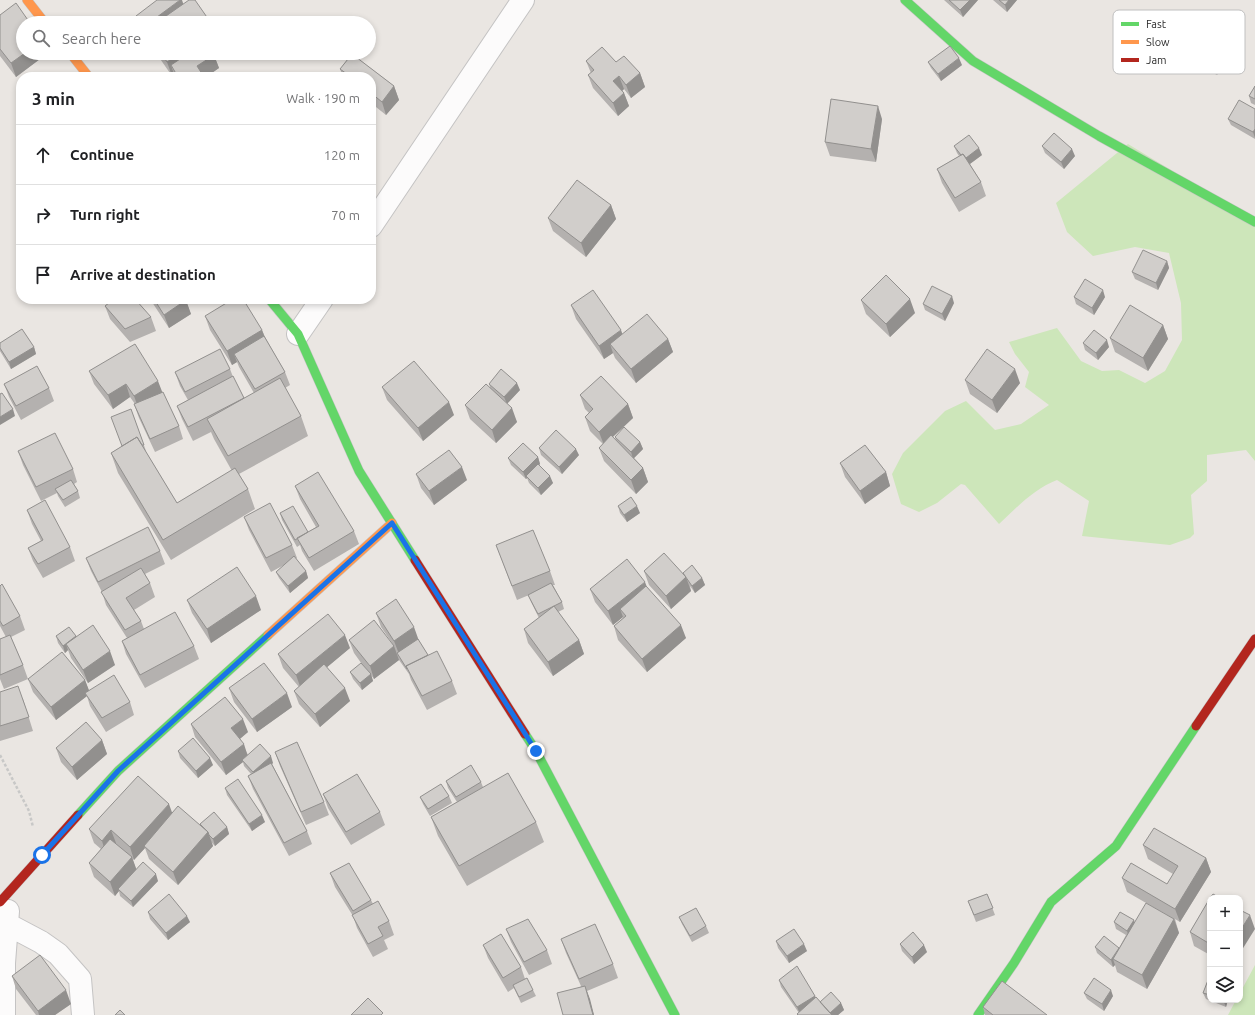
<!DOCTYPE html>
<meta charset="utf-8">
<style>
body{margin:0;font-family:Ubuntu,sans-serif;background:#f6f6f6;color:#202124}
.controls{position:absolute;right:12px;bottom:12px;display:grid;overflow:hidden;border-radius:8px;box-shadow:0 2px 6px #0003}
.controls button{width:36px;height:36px;display:grid;place-items:center;padding:0;border:0;border-bottom:1px solid #e0e0e0;background:#fff;color:#202124;font:20px sans-serif}
.stop{position:absolute;width:12px;height:12px;margin:-9px;border:3px solid #1a73e8;border-radius:50%;background:#fff}
.stop.end{background:#1a73e8;border-color:#fff;box-shadow:0 1px 4px #0008}
.list{margin:0;padding:0;list-style:none}
h2{display:flex;justify-content:space-between;align-items:center;height:52px;margin:0;padding:0 16px;font-size:17px}
h2 small{font-size:13px;font-weight:400;color:#757577}
.list li{display:grid;grid-template-columns:26px 1fr auto;gap:12px;align-items:center;box-sizing:border-box;height:60px;padding:0 16px;border-top:1px solid #e0e0e0}
.list b{display:block;font-size:15px;white-space:nowrap}
.list em{font-size:13px;font-style:normal;color:#757577}
.icon{flex:none;width:22px;height:22px;fill:none;stroke:currentColor;stroke-width:2;stroke-linecap:round;stroke-linejoin:round}
.map{position:relative;flex:none;width:1255px;height:1015px;overflow:hidden}
.search{position:absolute;background:#fff;box-shadow:0 2px 6px #0003;left:16px;top:16px;width:360px;height:44px;display:flex;align-items:center;gap:10px;box-sizing:border-box;padding:0 14px;border-radius:22px;color:#757577;font-size:15px}
.panel{position:absolute;background:#fff;box-shadow:0 2px 6px #0003;left:16px;top:72px;width:360px;height:232px;border-radius:16px}
.map>svg:first-child{display:block}
.green{fill:#cde6ba}
.lines{fill:none;stroke-linecap:round;stroke-linejoin:round}
.street-casing{stroke:#c4c3c3;stroke-width:24}
.fast-casing{stroke:#c4c3c3;stroke-width:10}
.slow-casing{stroke:#c4c3c3;stroke-width:10}
.jam-casing{stroke:#c4c3c3;stroke-width:10}
.path{stroke:#c8c8c7;stroke-width:2.5;stroke-dasharray:3 2;stroke-linecap:butt}
.street{stroke:#fcfbfb;stroke-width:22}
.fast{stroke:#63d668;stroke-width:9}
.slow{stroke:#ff974d;stroke-width:9}
.jam{stroke:#b3261e;stroke-width:9}
.wall{fill:#b4b1af}
.shaded-wall{fill:#92908e}
.building{fill:#d1cecb;stroke:#92908e}
.route{stroke:#1a73e8;stroke-width:5}
.key{fill:#fff;stroke:#c0c0c0;stroke-width:1}
.key-label{font-size:11px;fill:#2c2c2c}
</style>
<div class="map">
<svg width="1255" height="1015" viewBox="0 0 1255 1015">
<rect width="100%" height="100%" fill="#eae6e2"/>
<path class="green" d="M1128,144L1255,221V461L1246,450L1207,455V481L1191,495L1194,534L1190,538L1170,545L1082,536L1089,501L1057,480C1034,489 1017,507 999,524L965,485L961,484L937,503L919,512L901,504L892,474L903,453L945,411L966,401L995,430L1021,424L1049,405L1025,387L1029,372L1015,354L1009,342L1057,328L1081,361L1102,371L1119,370L1145,383L1165,371L1182,340L1181,303L1169,253L1135,247L1093,256L1067,232L1056,203Z
M1255,965V1015H1228L1236,1000H1240V993Z"/>
<g class="lines">
<defs>
<path id="street" d="M371,226L523,0
M298,334L322,299
M7,924L41,942L58,954L80,979L83,1015
M4,1015V963L8,911"/>
<path id="fast" d="M905,0L973,61L1099,136L1255,222
M269,299L298,334L359,471L415,560
M525,734L536,751L675,1015
M78,815L118,771L268,635
M978,1015L1014,963L1051,902L1116,846L1196,726"/>
<path id="slow" d="M27,0L45,23
M70,53L89,77
M268,635L392,523"/>
<path id="jam" d="M415,560L525,734
M1196,726L1255,639
M0,902L78,815"/>
</defs>
<use href="#street" class="street-casing"/>
<use href="#fast" class="fast-casing"/>
<use href="#slow" class="slow-casing"/>
<use href="#jam" class="jam-casing"/>
<path class="path" d="M0,755L29,811L33,827"/>
<use href="#street" class="street"/>
<use href="#fast" class="fast"/>
<use href="#slow" class="slow"/>
<use href="#jam" class="jam"/>
</g>
<path class="wall" d="M944,0H978L963,17Z
M993,0H1017L1007,12Z
M184,4L211,23H138L136,16Z
M0,15L48,53L16,77L0,56Z
M1228,39L1231,46L1217,75L1203,68L1200,61Z
M156,53H213L214,55L219,68L206,77H175L174,74L172,76Z
M352,54L394,86L399,100L386,115L371,103V77H343L340,69Z
M586,61L616,62L640,73L645,87L631,98L624,89L622,91L624,93L629,106L618,116L593,88L588,75L591,73Z
M928,62L962,65L941,81L931,68Z
M1255,86V105L1251,103L1249,96Z
M1255,109V139L1231,125L1228,119Z
M882,119L876,162L830,156L825,142Z
M954,146L982,155L970,164L981,182L986,196L959,212L942,183L937,169L959,156L957,153Z
M1042,146L1075,156L1064,169L1045,153Z
M611,205L616,219L586,257L553,231L548,218Z
M1167,261L1169,268L1158,290L1135,279L1132,272Z
M1074,297H1105L1094,315L1076,304Z
M150,299H185L191,314L169,328Z
M861,300L915,313L890,337L866,314Z
M954,303L945,321L925,310L923,304Z
M571,305L622,334L668,339L673,352L636,383L615,358L613,353L604,359L576,319Z
M105,306L151,317L156,331L130,342L110,319Z
M205,316L262,330L265,337L285,372L290,385L285,388L301,416L308,436L239,474L248,489L255,509L171,560L118,473L111,453L122,446L131,409L146,451V452L177,503L232,471L214,439L211,432L193,441L182,419L177,406L188,400L180,386L175,372L230,369L233,377L244,398L254,393L239,367L237,362L232,365L210,330Z
M1163,325L1168,339L1148,371L1115,352L1110,338Z
M0,343L34,347L36,354L11,369L0,351Z
M1083,343L1109,347L1098,360L1085,350Z
M89,371L162,392L179,426L183,439L155,452L139,418L134,404H135L130,397L113,409L94,384Z
M965,380L1020,383L997,413L970,394Z
M4,384L49,388L54,401L21,420L9,397Z
M489,384L520,390L507,403L517,422L496,443L470,419L465,405L490,387Z
M382,387L454,415L423,441L387,400Z
M580,395L628,404L633,418L613,437L616,441L615,437L640,442L643,449L634,458L643,468L648,482L636,494L604,461L599,448L603,444L590,431L585,417L589,413L585,409Z
M539,448L579,455L562,474L541,455Z
M18,451L73,469L77,482L74,484L78,491L80,498L65,507L58,496L57,493L41,501L23,465Z
M538,457L540,464L539,465L553,483L541,495L529,483L527,478L526,479L511,465L508,458Z
M840,463L886,472L890,486L865,504L845,477Z
M416,474L467,480L434,505L421,488Z
M295,486L354,531L359,544L314,571L302,551L300,545L297,547L282,520L280,513L308,532L316,527L300,499Z
M618,506L640,513L627,522L620,513Z
M27,510L70,547L75,561L43,578L33,561L28,548L41,541L32,524Z
M244,517L292,545L297,558L296,559L306,571L308,578L290,593L279,578L276,572L284,565L271,572L249,530Z
M496,545L550,571L555,585H553L562,602L564,609L558,612L579,640L584,654L553,676L528,643L524,629L539,618L531,602L528,595H529L517,600Z
M160,551L165,564L145,574L150,583L155,597L134,610L141,621L144,629L194,646L199,659L145,688L126,654L122,641L127,638L106,605L102,592L91,571L86,558Z
M644,571L683,573L702,578L705,585L695,593L690,586L691,591L671,609L649,585Z
M0,586L20,616L25,630L11,637L23,665L28,679L4,689L0,679V639L6,637L0,626Z
M647,587L686,638L647,672L618,640L614,626L623,618V617L613,625L595,602L590,589Z
M187,600L261,610L211,643L192,613Z
M376,613L419,641L428,655L452,681L457,694L427,710L411,680L409,674L399,660L374,679L371,675L373,681L362,690L353,679L350,672L364,667L354,653L349,640L392,643L381,627Z
M56,636L76,637L115,665L88,683L71,658L68,650L65,653L58,643Z
M350,648L327,667L350,701L320,727L299,704L294,691L299,687L283,668L278,654Z
M28,679L85,680L89,691L130,702L134,715L106,732L90,706L87,696L56,720L33,692Z
M229,688L292,707L257,732L234,702Z
M0,692L23,699L33,731L0,741Z
M191,724L248,732L240,739L248,755L273,763L272,764L307,831L312,844L289,856L253,789L248,776L251,774L244,766L243,762L226,775L195,737Z
M102,740L107,754L77,780L61,762L56,748Z
M178,751L213,765L198,778L180,758Z
M275,752L324,802L329,815L306,825L280,766Z
M446,781L481,782L483,787L536,822L544,842L467,886L438,836L431,817L457,802L448,788Z
M225,788L265,822L252,831L227,795Z
M323,794L380,812L385,825L351,845L328,808Z
M449,796L452,803L430,816L423,804L420,797Z
M172,813L200,825L227,827L229,834L215,846L211,842L213,846L178,885L149,859L145,848L134,860L132,858L136,869L158,881L133,907L120,896L119,891L115,896L94,877L89,863L101,849L94,843L89,829Z
M1143,845L1206,858L1211,872L1180,922L1175,919L1179,933L1147,989L1117,972L1115,965L1113,967L1097,953L1095,947L1119,948L1126,935L1116,929L1114,922L1134,920V922L1167,915L1127,892L1122,878L1167,884L1173,874L1148,859Z
M330,873L371,900L373,904L389,921L394,935L384,940L388,949L373,957L357,928L353,916L335,887Z
M987,894L995,915L976,922L968,901Z
M1210,898V955L1194,946L1190,932Z
M148,912L190,922L168,940L150,919Z
M679,917L706,926L709,933L692,942L682,924Z
M506,929L547,950L552,964L529,975L511,942Z
M561,939L613,964L618,978L587,991L594,1015H563L581,986L566,953Z
M776,941L807,951L789,963L778,948Z
M900,944L927,952L914,964L902,951Z
M483,945L521,967L525,979L533,990L536,996L521,1003L514,988L508,992L488,958Z
M1210,975V1000H1228L1226,1007L1206,999L1203,993Z
M12,976L71,1004L55,1015H36L16,989Z
M779,980L815,996L816,998L820,1002L841,1003L844,1010L838,1015H797V1014L799,1013L781,987Z
M1084,993L1113,996L1104,1011L1087,999Z
M983,1007L1047,1015H985Z"/>
<path class="shaded-wall" d="M180,0H182L184,6L160,23H149Z
M970,0H978L963,17L960,10Z
M1009,0H1017L1007,12L1005,5Z
M1228,39L1231,46L1217,75L1215,68Z
M25,53H48L16,77L11,63Z
M180,53H204L171,65L174,74L172,76L167,62Z
M214,55L219,68L206,77H201L197,66Z
M959,58L962,65L941,81L938,74Z
M640,73L645,87L631,98L626,85Z
M619,76L624,89L618,95L613,81Z
M394,86L399,100L386,115L382,102Z
M624,93L629,106L618,116L613,103Z
M878,106L882,119L876,162L871,149Z
M1255,129V138L1253,132Z
M979,148L982,155L967,166L964,159Z
M1072,149L1075,156L1064,169L1061,162Z
M611,205L616,219L586,257L581,243Z
M1167,261L1169,268L1158,290L1156,283Z
M1103,290L1105,297L1094,315L1092,308Z
M952,296L954,303L945,321L942,314Z
M910,299L915,313L890,337L886,324Z
M186,300L191,314L169,328L164,315Z
M1163,325L1168,339L1148,371L1143,358Z
M262,330L267,343L234,354L237,362L232,365L227,351Z
M621,330L626,344H610L613,353L604,359L599,346Z
M668,339L673,352L636,383L631,369Z
M1107,340L1109,347L1098,360L1096,353Z
M34,347L36,354L11,369L9,362Z
M1015,369L1020,383L997,413L992,400Z
M158,381L163,394L139,410L134,396Z
M517,383L520,390L507,404L504,397Z
M126,384L130,397L113,409L108,395Z
M449,402L454,415L423,441L418,428Z
M628,404L633,418L604,445L599,432Z
M512,408L517,422L496,443L492,430Z
M13,409L15,416L0,425V417Z
M640,442L643,449L633,459L631,452Z
M576,449L579,455L562,474L559,467Z
M538,457L540,464L528,477L526,476L527,478L526,479L523,472Z
M462,467L467,480L434,505L429,491Z
M643,468L648,482L636,494L631,480Z
M886,472L890,486L865,504L860,491Z
M550,476L553,483L541,495L538,488Z
M637,506L640,513L627,522L624,515Z
M306,571L308,578L290,593L288,586Z
M686,577L691,591L671,609L666,596Z
M702,578L705,585L695,593L692,586Z
M645,582L650,595L620,609L623,617L613,625L608,611Z
M256,596L261,610L211,643L207,629Z
M681,625L686,638L647,672L642,659Z
M414,627L419,641L399,654L394,641Z
M345,635L350,648L301,689L296,675Z
M76,636L78,643L66,644L68,650L65,653L63,646Z
M579,640L584,654L553,676L548,662Z
M394,646L399,660L374,679L370,666Z
M110,651L115,665L88,683L83,670Z
M371,674L373,681L362,690L360,683Z
M85,680L90,693H85L87,696L56,720L51,707Z
M345,688L350,701L320,727L315,714Z
M287,693L292,707L257,732L252,719Z
M243,719L248,732L236,742L231,728Z
M102,740L107,754L77,780L72,767Z
M244,744L248,757L242,760L243,762L226,775L221,762Z
M271,756L273,763L255,779L253,772Z
M210,758L213,765L198,778L196,771Z
M169,804L174,818L144,846L145,848L134,860L130,847Z
M262,815L265,822L252,831L249,824Z
M227,827L229,834L215,846L213,839Z
M111,830L116,843L106,854L102,841Z
M208,832L213,846L178,885L173,872Z
M132,857L137,871L118,889L119,891L115,896L110,882Z
M1206,858L1211,872L1180,922L1175,909Z
M156,874L158,881L133,907L131,901Z
M1250,915L1255,929L1240,953V931Z
M187,916L190,922L168,940L166,933Z
M1174,919L1179,933L1147,989L1142,975Z
M1134,920L1136,927L1129,938L1127,931Z
M804,944L807,951L789,963L787,956Z
M924,945L927,952L914,964L912,957Z
M1120,949L1113,959L1115,965L1113,967L1111,960Z
M585,986L590,999L594,1015H593Z
M66,990L71,1004L55,1015H39L38,1011Z
M1111,990L1113,996L1104,1011L1102,1004Z
M815,996L817,1003L800,1014L797,1007Z
M1223,1000H1228L1226,1007Z
M841,1003L844,1010L838,1015H830V1013Z"/>
<path class="building" d="M157,0H180L149,23H141L136,16Z
M189,0H195L211,23H156Z
M949,0H970L960,10Z
M999,0H1009L1005,5Z
M16,3L30,23H23V53H25L11,63L0,49V15Z
M950,46L959,58L938,74L928,62Z
M602,47L616,62L624,56L640,73L626,85L619,76L613,81L624,93L613,103L588,75L594,70L586,61Z
M161,53H180L167,62Z
M189,53H213L214,55L197,66L204,77H178L171,65Z
M352,54L394,86L382,102L371,93V77H351L340,69Z
M1255,86V99L1249,96Z
M831,99L878,106L871,149L825,142Z
M1239,100L1255,109V129L1253,132L1228,119Z
M1054,133L1072,149L1061,162L1042,146Z
M969,135L979,148L966,158L963,154L961,155L954,146Z
M963,154L981,182L955,198L937,169Z
M577,180L611,205L581,243L548,218Z
M1143,250L1167,261L1156,283L1132,272Z
M886,275L910,299L886,324L861,300Z
M1085,279L1103,290L1092,308L1074,297Z
M932,286L952,296L942,314L923,304Z
M593,290L621,330L599,346L571,305Z
M114,299H135L151,317L125,329L105,306Z
M154,299H185L186,300L164,315Z
M233,299H243L262,330L227,351L205,316Z
M1130,305L1163,325L1143,358L1110,338Z
M647,314L668,339L631,369L610,344Z
M22,329L34,347L9,362L0,348V343Z
M1094,330L1107,340L1096,353L1083,343Z
M264,336L285,372L255,389L234,354Z
M135,344L158,381L134,396L126,384L108,395L89,371Z
M220,349L230,369L185,392L175,372Z
M987,349L1015,369L992,400L965,380Z
M414,361L449,402L418,428L382,387Z
M37,366L49,388L16,406L4,384Z
M501,369L517,383L504,397L489,384Z
M233,376L244,398L188,427L177,406Z
M601,376L628,404L599,432L585,417L593,409L580,395Z
M280,378L301,416L228,456L207,419Z
M486,384L512,408L492,430L465,405Z
M163,392L179,426L150,439L134,404Z
M2,393L13,409L0,417V394Z
M131,409L144,445H142L137,437L122,446L111,417Z
M624,427L640,442L631,452L615,437Z
M556,430L576,449L559,467L539,448Z
M55,433L73,469L36,487L18,451Z
M611,435L643,468L631,480L599,448Z
M137,437L177,503L235,468L248,489L163,540L111,453Z
M523,443L538,457L523,472L508,458Z
M865,445L886,472L860,491L840,463Z
M449,450L462,467L429,491L416,474Z
M538,464L550,476L538,488L526,476Z
M318,472L354,531L309,558L297,538L319,526L295,486Z
M71,480L78,491L63,500L55,489Z
M631,497L637,506L624,515L618,506Z
M45,500L70,547L38,564L28,548L43,540L27,510Z
M270,503L292,545L266,558L244,517Z
M293,506L308,532L295,540L280,513Z
M148,527L160,551L98,582L86,558Z
M533,530L550,571L512,586L496,545Z
M664,553L686,577L666,596L644,571Z
M294,556L306,571L288,586L276,572Z
M627,559L645,582L608,611L590,589Z
M692,565L702,578L692,586L683,573Z
M237,567L256,596L207,629L187,600Z
M141,568L150,583L126,598L141,621L125,630L101,592Z
M551,583L562,602L538,614L528,595Z
M2,584L20,616L3,626L0,621V586Z
M646,586L681,625L642,659L614,626L626,616L620,609Z
M396,599L414,627L394,641L376,613Z
M554,606L579,640L548,662L524,629Z
M175,612L194,646L140,675L122,641Z
M328,614L345,635L296,675L278,654Z
M374,620L394,646L370,666L349,640Z
M93,625L110,651L83,670L66,644Z
M69,627L76,636L63,646L56,636Z
M10,635L23,665L0,675V639Z
M418,639L428,655L406,666L407,669L397,653Z
M437,651L452,681L422,696L406,666Z
M62,652L85,680L51,707L28,679Z
M264,663L287,693L252,719L229,688Z
M361,663L371,674L360,683L350,672Z
M324,664L345,688L315,714L294,691Z
M114,675L130,702L102,718L85,693Z
M18,686L29,717L0,726V692Z
M225,697L243,719L231,728L244,744L221,762L191,724Z
M86,722L102,740L72,767L56,748Z
M193,738L210,758L196,771L178,751Z
M297,742L324,802L301,812L275,752Z
M260,744L271,756L253,772L242,760Z
M271,763L307,831L284,843L248,776Z
M471,765L481,782L456,797L446,781Z
M508,773L536,822L459,866L431,817Z
M357,774L380,812L346,832L323,794Z
M138,776L169,804L130,847L111,830L102,841L89,829Z
M238,779L262,815L249,824L225,788Z
M441,784L449,796L428,809L420,797Z
M178,806L208,832L173,872L144,846Z
M214,812L227,827L213,839L209,835L208,832L200,824Z
M1154,828L1206,858L1175,909L1122,878L1131,863L1167,884L1178,866L1143,845Z
M110,839L132,857L110,882L89,863Z
M143,862L156,874L131,901L118,889Z
M349,863L371,900L353,911L330,873Z
M169,894L187,916L166,933L148,912Z
M987,894L993,908L974,915L968,901Z
M1213,894L1220,898H1210Z
M1210,898V944L1190,932Z
M378,901L389,921L378,927L383,936L368,944L352,915Z
M1146,903L1174,919L1142,975L1113,959Z
M696,908L706,926L690,936L679,917Z
M1240,910L1250,915L1240,931Z
M1120,912L1134,920L1127,931L1114,922Z
M528,919L547,950L524,962L506,929Z
M595,924L613,964L579,979L561,939Z
M794,929L804,944L787,956L776,941Z
M913,932L924,945L912,957L900,944Z
M501,934L521,967L503,978L483,945Z
M1104,936L1119,948L1111,960L1095,947Z
M40,955L66,990L38,1011L12,976Z
M797,966L815,996L797,1007L779,980Z
M1210,975V995L1203,993Z
M527,978L533,990L519,997L513,985Z
M1094,978L1111,990L1102,1004L1084,993Z
M1002,981L1047,1015H993L983,1007Z
M585,986L593,1015H563L557,993Z
M831,992L841,1003L830,1013L820,1002Z
M816,997L832,1015H798L797,1014Z
M368,998L383,1013L381,1015H351Z
M120,1010L125,1015H115Z"/>
<g class="lines">
<path class="route" d="M42,855L118,771L392,523L536,751"/>
</g>
<rect x="1113" y="10" width="132" height="64" rx="6" class="key"/>
<rect x="1121" y="22" width="18" height="4" fill="#63d668"/>
<rect x="1121" y="40" width="18" height="4" fill="#ff974d"/>
<rect x="1121" y="58" width="18" height="4" fill="#b3261e"/>
<g class="key-label">
<text x="1146" y="28">Fast</text>
<text x="1146" y="46">Slow</text>
<text x="1146" y="64">Jam</text>
</g>
</svg>
<div class="controls">
<button>+</button>
<button>−</button>
<button><svg class="icon" aria-label="layers" viewBox="0 0 24 24"><path d="M12 4l9 5-9 5-9-5zM3 14l9 5 9-5"/></svg></button>
</div>
<div class="stop" style="left:42px;top:855px"></div>
<div class="stop end" style="left:536px;top:751px"></div>
<div class="search"><svg class="icon" aria-label="search" viewBox="0 0 24 24"><circle cx="10" cy="10" r="6"/><path d="M15 15l6 6"/></svg>Search here</div>
<section class="panel">
<h2>3 min<small>Walk · 190 m</small></h2>
<ul class="list">
<li><svg class="icon" aria-label="ahead" viewBox="0 0 24 24"><path d="M12 20V5M6 11l6-6 6 6"/></svg><div><b>Continue</b></div><em>120 m</em></li>
<li><svg class="icon" aria-label="right" viewBox="0 0 24 24"><path d="M7 20v-9h11M14 6l5 5-5 5"/></svg><div><b>Turn right</b></div><em>70 m</em></li>
<li><svg class="icon" aria-label="arrive" viewBox="0 0 24 24"><path d="M6 21V4h12l-3 4 3 4H6"/></svg><div><b>Arrive at destination</b></div></li>
</ul>
</section>
</div>
